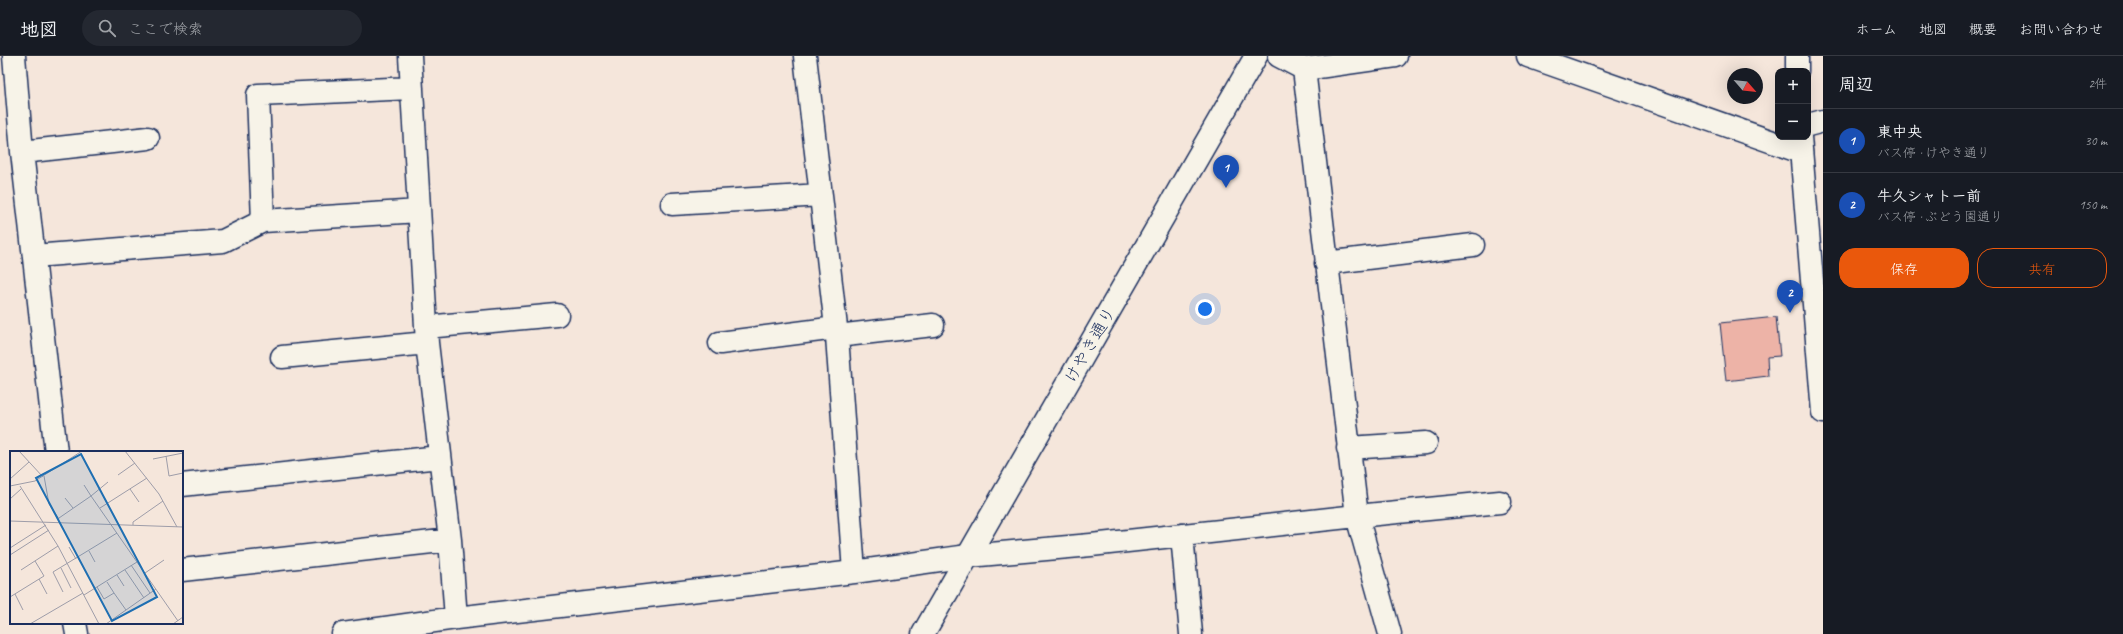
<!DOCTYPE html>
<html lang="ja">
<meta charset="utf-8">
<style>
body{margin:0;font-family:Caveat,"Klee One",sans-serif;background:#242831;color:#f1f3f6}
.controls{position:absolute;right:12px;top:12px;display:grid;overflow:hidden;border-radius:8px;box-shadow:0 4px 16px #0002}
.controls button{width:36px;height:36px;display:grid;place-items:center;padding:0;border:0;border-bottom:1px solid #363941;background:#171b24;color:#f1f3f6;font:20px sans-serif}
.compass{position:absolute;left:1727px;top:12px;width:36px;height:36px;border-radius:50%;background:#171b24;box-shadow:0 4px 16px #0002;rotate:118deg}
.you{position:absolute;left:1205px;top:253px;width:14px;height:14px;margin:-10px;border:3px solid #fff;border-radius:50%;background:#1a73e8;box-shadow:0 0 0 6px #1a73e833}
.badge{display:grid;place-items:center;width:26px;height:26px;border-radius:50%;background:#ea580c;color:#fff;font-size:13px;font-weight:700}
.pin{position:absolute;translate:-50% -33px;filter:drop-shadow(0 1px 2px #0008)}
.pin::after{content:'';position:absolute;top:21px;width:14px;height:12px;background:inherit;clip-path:polygon(0 0,100% 0,50% 100%)}
.list{margin:0;padding:0;list-style:none}
h2{display:flex;justify-content:space-between;align-items:center;height:52px;margin:0;padding:0 16px;font-size:17px}
h2 small{font-size:13px;font-weight:400;color:#9ea1a6}
.list li{display:grid;grid-template-columns:26px 1fr auto;gap:12px;align-items:center;box-sizing:border-box;height:64px;padding:0 16px;border-top:1px solid #363941}
.list b{display:block;font-size:15px;white-space:nowrap}
.list p{margin:0;font-size:13px;white-space:nowrap;color:#9ea1a6}
.list em{font-size:13px;font-style:normal;color:#9ea1a6}
.actions{display:flex;gap:8px;padding:12px 16px}
.actions a{flex:1;padding:9px 0;border:1px solid #ea580c;border-radius:16px;text-align:center;font-size:14px;color:#ea580c}
.actions .main{background:#ea580c;color:#fff}
.icon{flex:none;width:22px;height:22px;fill:none;stroke:currentColor;stroke-width:2;stroke-linecap:round;stroke-linejoin:round}
.map{position:relative;flex:none;width:1823px;height:578px;overflow:hidden}
header{display:flex;align-items:center;gap:24px;box-sizing:border-box;height:56px;padding:0 20px;background:#171b24;border-bottom:1px solid #363941}
header strong{font-size:19px}
nav{display:flex;gap:22px;margin-inline-start:auto;font-size:14px}
.search{width:280px;height:36px;background:#242831;display:flex;align-items:center;gap:10px;box-sizing:border-box;padding:0 14px;border-radius:22px;color:#9ea1a6;font-size:15px}
main{display:flex}
aside{flex:1;background:#171b24}
.map>svg:first-child{display:block}
.building{fill:#edb3a7;stroke:#1b2f5e}
.lines{fill:none;stroke-linecap:round;stroke-linejoin:round}
.street-casing{stroke:#1b2f5e;stroke-width:25}
.secondary-casing{stroke:#1b2f5e;stroke-width:25}
.street{stroke:#f7f3e8;stroke-width:22}
.secondary{stroke:#f7f3e8;stroke-width:22}
.labels{text-anchor:middle;dominant-baseline:central;stroke-width:3.5;stroke-linejoin:round;paint-order:stroke}
.street-label{font-size:17px;fill:#1b2f5e;stroke:#f7f3e8}
.inset-road{fill:none;stroke:#9e9da9;stroke-width:1}
.view{fill:#1f6fb2;fill-opacity:0.15;stroke:#1f6fb2;stroke-width:2}
.inset-edge{fill:none;stroke:#1b2f5e;stroke-width:2}
</style>
<header>
<strong>地図</strong>
<div class="search"><svg class="icon" aria-label="search" viewBox="0 0 24 24"><circle cx="10" cy="10" r="6"/><path d="M15 15l6 6"/></svg>ここで検索</div>
<nav><a>ホーム</a><a>地図</a><a>概要</a><a>お問い合わせ</a></nav>
</header>
<main>
<div class="map">
<svg width="1823" height="578" viewBox="0 0 1823 578">
<rect width="100%" height="100%" fill="#f5e6db"/>
<filter id="ink" filterUnits="userSpaceOnUse"><feTurbulence type="fractalNoise" baseFrequency=".025" numOctaves="2"/><feDisplacementMap in="SourceGraphic" scale="8" xChannelSelector="R" yChannelSelector="G"/><feConvolveMatrix kernelMatrix="1 2 1 2 8 2 1 2 1" color-interpolation-filters="sRGB"/></filter>
<g filter="url(#ink)">
<path class="building" d="M1776,261L1780,300L1767,301L1768,320L1726,325L1720,267Z"/>
<g class="lines">
<defs>
<path id="street" d="M14,0L22,96L56,396
M410,0L427,287L450,484L456,562
M805,0L837,280L854,516
M1279,0L1304,13L1396,0
M1528,0L1801,96
M412,32L258,39L263,165L419,155
M1808,69L1823,65
M22,96L148,82
M672,148L821,139
M34,200L223,185L263,165
M1326,207L1473,189
M426,271L557,259
M837,280L933,269
M720,287L836,272
M282,301L427,287
M1348,392L1426,387
M182,429L439,401
M1182,479L1191,578
M182,514L450,484
M75,567L77,578
M343,578L456,562L854,516L968,500L1091,489L1357,460L1304,13
M1390,578L1357,460L1500,446"/>
<path id="secondary" d="M1797,0V15
M1800,81L1823,356
M923,578L1256,0"/>
</defs>
<use href="#street" class="street-casing"/>
<use href="#secondary" class="secondary-casing"/>
<use href="#street" class="street"/>
<use href="#secondary" class="secondary"/>
</g>
</g>
<g class="labels">
<g class="street-label">
<text transform="translate(1090 289) rotate(-60)">けやき通り</text>
</g>
</g>
<g transform="translate(10 395)">
<rect width="173" height="173" fill="#f5e6db"/>
<path class="inset-road" d="M9,0L33,26M115,0L149,43L167,76M156,5L159,25L173,22M143,8L173,2M108,24L125,12M34,25L39,53L49,68M0,28L19,11M74,34L81,45L98,31M0,35L25,30L72,0M10,35L48,95L89,173M120,38L129,51M55,47L63,57M0,48L11,38M90,57L137,27M49,67L81,45L168,170M0,70L173,76M123,74V71L153,50M59,96L66,108M0,97L36,74M79,100L85,111M0,104L39,79M121,114L140,142M51,117L61,137M11,119L48,95M115,119L134,147M135,122L154,109M107,124L114,135M29,128L37,143M87,136L94,148L104,142L97,131M53,141L43,121L107,82M104,142L116,159M5,143L13,159M74,144L127,111M0,146L34,125L25,110M20,173L73,142M96,173L146,138M163,173L173,166"/>
<path class="view" d="M71,3L147,146L102,170L26,27Z"/>
<rect width="173" height="173" class="inset-edge"/>
</g>
</svg>
<div class="controls">
<button>+</button>
<button>−</button>
</div>
<svg class="compass" viewBox="-18 -18 36 36"><path d="M0-13l5 13h-10z" fill="#e53935"/><path d="M0 13l5-13h-10z" fill="#9ea1a6"/></svg>
<div class="you"></div>
<div class="pin badge" style="left:1226px;top:132px;background:#1a4fb4">1</div>
<div class="pin badge" style="left:1790px;top:257px;background:#1a4fb4">2</div>
</div>
<aside>
<h2>周辺<small>2件</small></h2>
<ul class="list">
<li><span class="badge" style="background:#1a4fb4">1</span><div><b>東中央</b><p>バス停 · けやき通り</p></div><em>30 m</em></li>
<li><span class="badge" style="background:#1a4fb4">2</span><div><b>牛久シャトー前</b><p>バス停 · ぶどう園通り</p></div><em>150 m</em></li>
</ul>
<div class="actions"><a class="main">保存</a><a>共有</a></div>
</aside>
</main>
